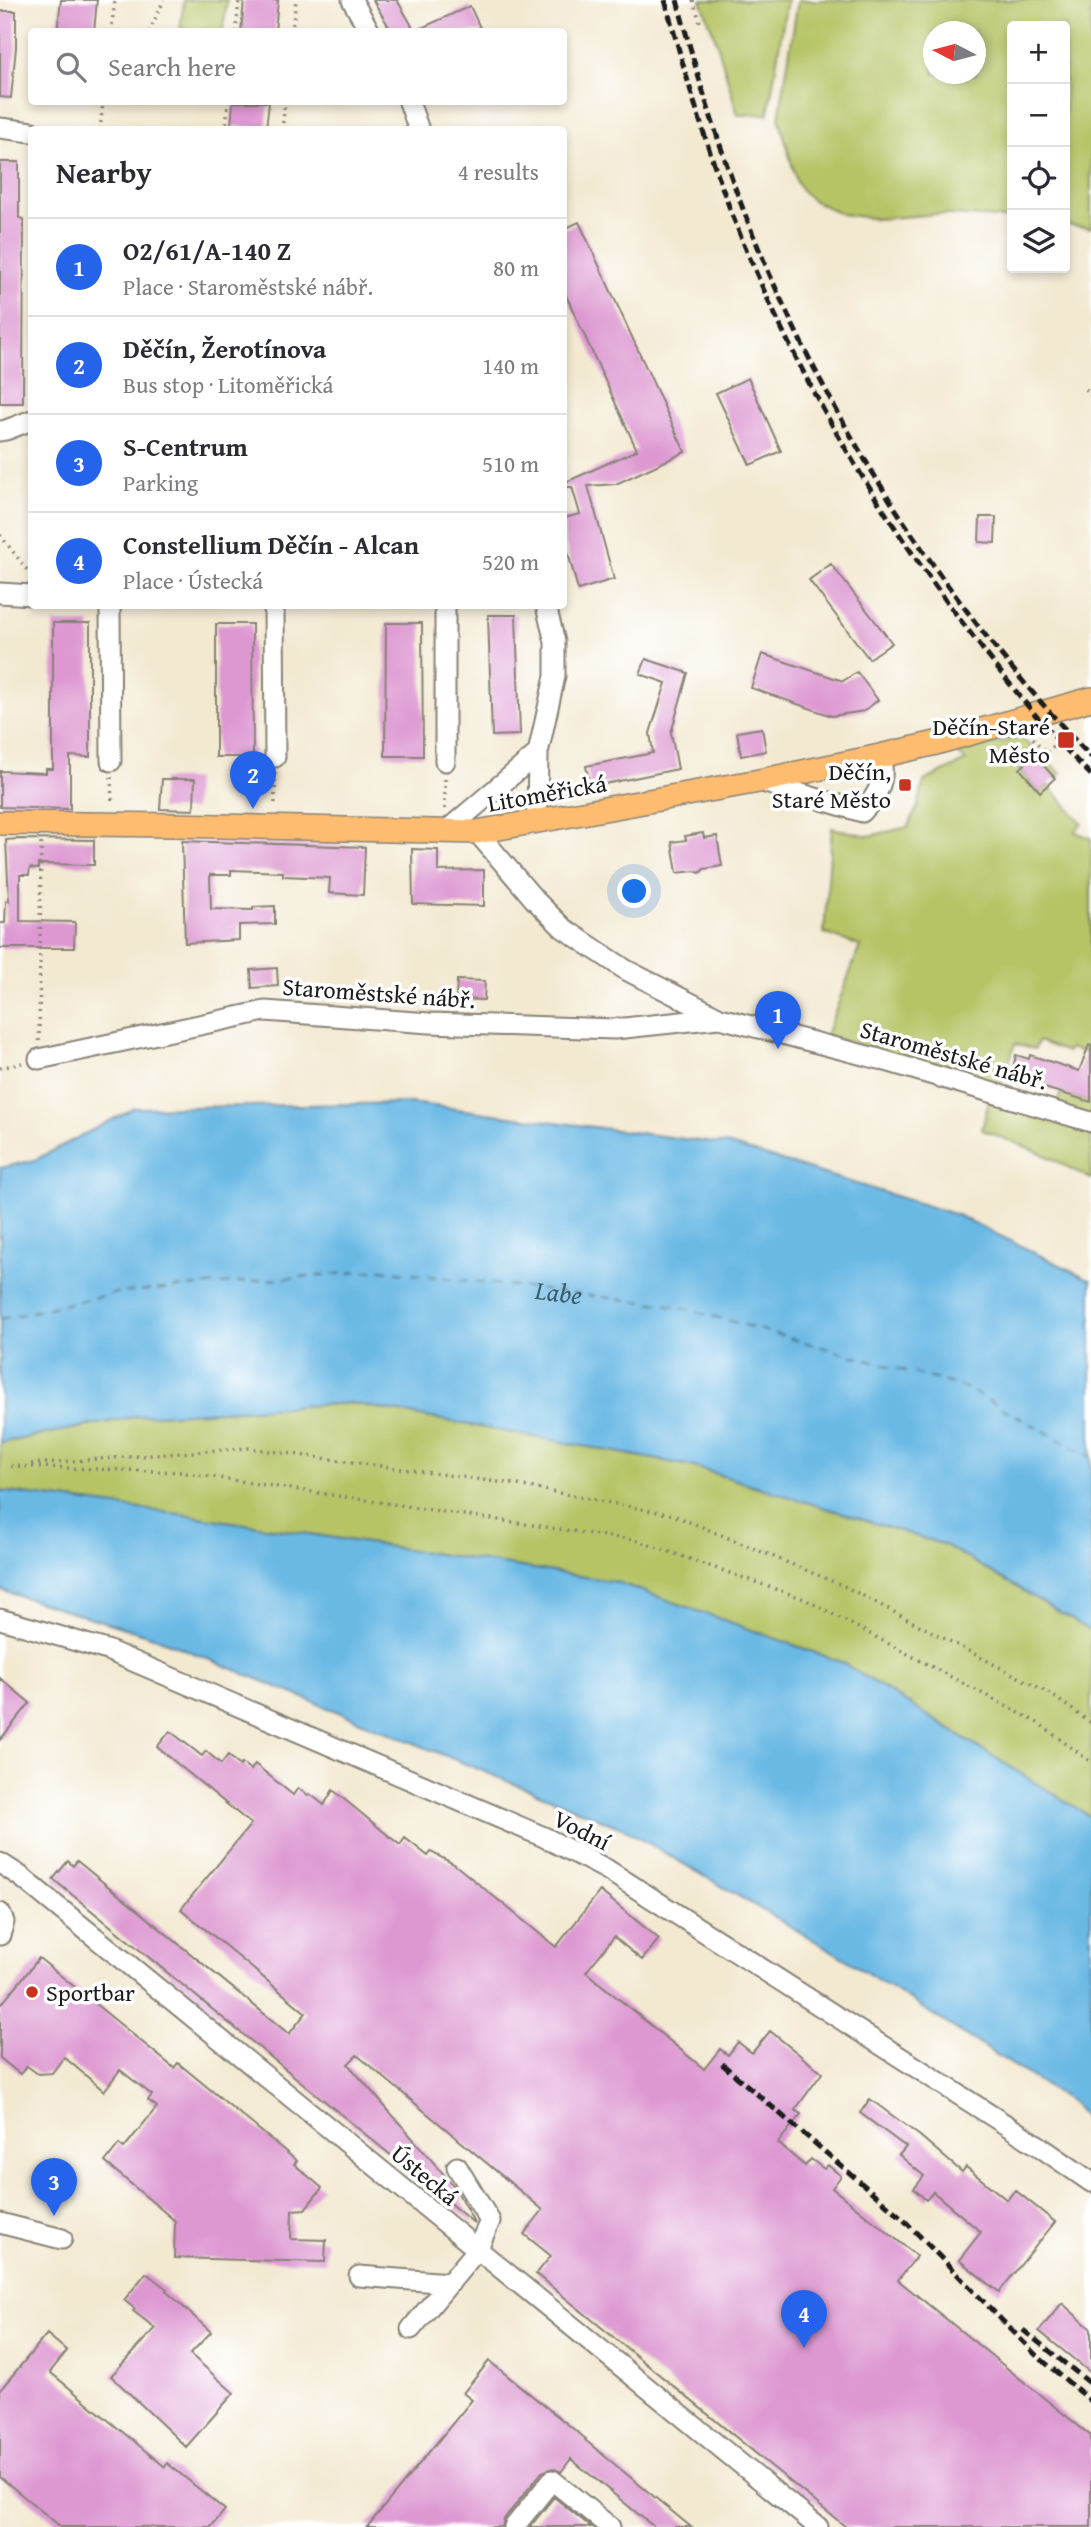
<!DOCTYPE html>
<meta charset="utf-8">
<style>
body{margin:0;font-family:"Gentium Book Plus",serif;background:#f2f2f3;color:#2b2b33}
.controls{position:absolute;right:21px;top:21px;display:grid;overflow:hidden;border-radius:7px;box-shadow:0 4px 10px #0003}
.controls button{width:63px;height:63px;display:grid;place-items:center;padding:0;border:0;border-bottom:2px solid #e1e1e2;background:#fff;color:#2b2b33;font:35px sans-serif}
.compass{position:absolute;left:923px;top:21px;width:63px;height:63px;border-radius:50%;background:#fff;box-shadow:0 4px 10px #0003;rotate:276deg}
.you{position:absolute;left:635px;top:892px;width:24px;height:24px;margin:-18px;border:5px solid #fff;border-radius:50%;background:#1a73e8;box-shadow:0 0 0 10px #1a73e833}
.badge{display:grid;place-items:center;width:46px;height:46px;border-radius:50%;background:#2563eb;color:#fff;font-size:23px;font-weight:700}
.pin{position:absolute;translate:-50% -58px;filter:drop-shadow(0 2px 4px #0008)}
.pin::after{content:'';position:absolute;top:37px;width:24px;height:21px;background:inherit;clip-path:polygon(0 0,100% 0,50% 100%)}
.list{margin:0;padding:0;list-style:none}
h2{display:flex;justify-content:space-between;align-items:center;height:91px;margin:0;padding:0 28px;font-size:30px}
h2 small{font-size:23px;font-weight:400;color:#7c7c81}
.list li{display:grid;grid-template-columns:46px 1fr auto;gap:21px;align-items:center;box-sizing:border-box;height:98px;padding:0 28px;border-top:2px solid #e1e1e2}
.list b{display:block;font-size:26px;white-space:nowrap}
.list p{margin:0;font-size:23px;white-space:nowrap;color:#7c7c81}
.list em{font-size:23px;font-style:normal;color:#7c7c81}
.icon{flex:none;width:38px;height:38px;fill:none;stroke:currentColor;stroke-width:2;stroke-linecap:round;stroke-linejoin:round}
.map{position:relative;flex:none;width:1091px;height:2527px;overflow:hidden}
.search{position:absolute;background:#fff;box-shadow:0 4px 10px #0003;left:28px;top:28px;width:539px;height:77px;display:flex;align-items:center;gap:18px;box-sizing:border-box;padding:0 24px;border-radius:7px;color:#7c7c81;font-size:26px}
.panel{position:absolute;background:#fff;box-shadow:0 4px 10px #0003;left:28px;top:126px;width:539px;height:483px;border-radius:7px}
.map>svg:first-child{display:block}
.green{fill:#b6c466;stroke:#697041;stroke-width:2;fill-rule:evenodd}
.water{fill:#6bb9e5;stroke:#446a80;stroke-width:2}
.lines{fill:none;stroke-linecap:round;stroke-linejoin:round}
.ferry{stroke:#3c5b6c;stroke-width:2;stroke-dasharray:9 7;stroke-linecap:butt}
.building{fill:#dd98d1}
.minor-casing{stroke:#888276;stroke-width:23}
.major-casing{stroke:#888276;stroke-width:26}
.path{stroke:#888276;stroke-width:3.5;stroke-dasharray:2 5;stroke-linecap:butt}
.minor{stroke:#fff;stroke-width:19}
.major{stroke:#febc70;stroke-width:23}
.rail{stroke:#1c1c1c;stroke-width:5;stroke-dasharray:10 5;stroke-linecap:butt}
.poi-dot{fill:#c8321e;stroke:#fff;stroke-width:2.5}
.labels{text-anchor:middle;dominant-baseline:central;stroke-width:7;stroke-linejoin:round;paint-order:stroke}
.poi-label{font-size:24px;fill:#1c1c1c;stroke:#fff;text-anchor:end}
.street-label{font-size:24px;fill:#1c1c1c;stroke:#fff}
.water-label{font-size:26px;font-style:italic;fill:#3c5b6c;stroke:#fff}
</style>
<div class="map">
<svg width="1091" height="2527" viewBox="0 0 1091 2527">
<rect width="100%" height="100%" fill="#fff"/>
<filter id="ink" filterUnits="userSpaceOnUse"><feTurbulence type="fractalNoise" baseFrequency=".0143" numOctaves="2"/><feDisplacementMap in="SourceGraphic" scale="14" xChannelSelector="R" yChannelSelector="G"/><feConvolveMatrix kernelMatrix="1 2 1 2 8 2 1 2 1" color-interpolation-filters="sRGB"/></filter>
<filter id="wash" filterUnits="userSpaceOnUse"><feTurbulence type="fractalNoise" baseFrequency=".00686" numOctaves="4" result="noise"/><feDisplacementMap in="SourceGraphic" scale="28" xChannelSelector="R" yChannelSelector="G"/><feGaussianBlur stdDeviation="1.57" result="paint"/><feColorMatrix in="noise" values="0 0 0 0 0 0 0 0 0 0 0 0 0 0 0 0 0 1.4 0 .05"/><feComposite in="paint" operator="in"/></filter>
<g filter="url(#wash)">
<rect width="100%" height="100%" fill="#f3e9d1"/>
<path class="green" d="M184,0H227L223,31L180,29Z
M701,0H787L768,114L738,115L717,43Z
M798,0H1091V228L1065,225V26H1012V219L937,214L878,219L841,214L814,201L804,193L797,183L779,118ZM934,32H976V74H934Z
M1020,737L1061,773L1055,778L1034,755L1030,760L1026,757L1019,763L1022,767L1019,769L1040,792L1048,785L1082,823L1075,832L1091,838V1054L1069,1048L1067,1052L1038,1041L1035,1049L1015,1044L1000,1090L826,1035L860,946L824,933L832,828L869,836L908,827L918,806L924,781L966,761L957,753Z
M1061,1093L1091,1102V1120L1057,1108Z
M989,1100L1091,1130V1179L1039,1152L982,1130Z
M351,1403L691,1466L945,1545L1091,1631V1817L841,1662L617,1582L187,1515L0,1491V1443L138,1416Z"/>
<path class="water" d="M411,1103L730,1145L957,1215L1091,1280V1631L945,1545L691,1466L351,1403L138,1416L0,1443V1168L35,1160L134,1108Z
M0,1491L187,1515L617,1582L841,1662L1091,1817V2123L1071,2102L834,1952L622,1828L157,1638L0,1590Z"/>
<g class="lines">
<path class="ferry" id="s1" d="M0,1319L116,1293L381,1270L677,1306L966,1388L1091,1457"/>
</g>
<g id="blocks">
<path class="building" d="M61,0H97L94,32H57Z
M244,0H278L275,32H241Z
M373,0H397L415,31L470,6L482,32H392Z
M0,11H16V47L11,98L0,97Z
M233,102H269L266,129L231,126Z
M0,162H19V218L24,219L23,403H0Z
M579,222L685,452L616,484L588,486L614,579L578,590L564,538V518L580,514L572,487H564V483L637,450L564,291V229Z
M748,378L781,451L750,465L716,393Z
M980,517H996L995,543L979,542Z
M831,564L892,643L869,659L809,580Z
M488,615H516L520,735L492,736Z
M53,623H90V757L70,756V809L0,807V771L46,773V769H53Z
M386,623H422L423,756H385Z
M216,624H252L253,757H216Z
M762,654L843,681L857,672L878,700L864,711L832,716L751,688Z
M646,659L688,673L671,733L678,769L590,787L586,766L653,753L650,733L666,683L640,674Z
M762,728L766,751L741,756L737,732Z
M1034,755L1055,778L1040,792L1020,769Z
M162,779H195L194,810L160,809Z
M703,833L704,838L717,836L722,866L704,869L700,873L695,871L677,873L672,842L686,840L685,836Z
M17,839L94,840V865L38,864V869L30,868L29,875H20V921L75,922L74,948H0V923H5L6,901H9L6,840Z
M182,841L365,847L363,895L329,893L330,878L283,876V872L231,870V875H210L211,909L253,910V907L275,906V924L239,925V940L185,943Z
M412,849L438,850V871L484,870V906L413,904Z
M277,968L278,986L252,988L251,970Z
M457,980L485,981L484,1000L456,999Z
M1089,1045H1091V1102L1011,1078L1016,1055L1029,1059L1030,1055L1079,1071Z
M0,1678L30,1703L0,1740Z
M170,1731L202,1756L206,1751L221,1764L228,1755L240,1766L242,1763L251,1770L255,1764L293,1795L298,1788L308,1796L310,1794L324,1805L333,1790L400,1845L405,1838L428,1856L431,1852L454,1864L556,1947L600,1891L659,1939L642,1960L614,1937L586,1972L704,2069L720,2049L728,2055L738,2042L752,2053L770,2031L822,2073L795,2110L801,2114L778,2143L805,2166L811,2159L824,2169L828,2165L841,2176L832,2188L917,2256L898,2280L1091,2436V2527H846L536,2274L551,2256L524,2234L543,2210L357,2055L348,2064L454,2186L475,2224L53,1879L68,1861L73,1866L77,1861L289,2034L306,2013L181,1909L251,1824L157,1747Z
M39,1958L174,2068L178,2063L297,2161L294,2164L322,2188L305,2209L292,2210L291,2239L326,2240L325,2262L174,2258L175,2221L105,2162L119,2144L124,2148L157,2107L148,2100L152,2095L120,2070L104,2091L64,2057L52,2073L38,2074L27,2066L20,2074L0,2058V2006Z
M870,2099L920,2136L962,2172L966,2167L1007,2200L1015,2190L1055,2222L999,2292L959,2260L981,2232L933,2192L926,2200L914,2189L924,2176L899,2155L906,2147L860,2113Z
M146,2273L167,2289L166,2291L211,2332L190,2354L234,2393L186,2447L111,2376L155,2328L133,2311L135,2309L124,2300Z
M1062,2303L1091,2329V2373L1039,2331Z
M47,2334L67,2351L50,2372L165,2467L167,2463L225,2510L211,2527H61L0,2477V2390Z
M489,2361L586,2439L585,2440L691,2527H654L571,2459L561,2472L553,2468L542,2472L504,2519L502,2527H367L472,2400L463,2393Z
M554,2497L591,2527H530Z"/>
</g>
</g>
<g filter="url(#ink)">
<use href="#blocks" fill-opacity="0" stroke="#888276" stroke-width="2"/>
<g class="lines">
<defs>
<path id="minor" d="M352,0L370,32
M409,102L419,130
M0,128L32,132
M0,431L6,430L32,420
M0,593L32,595
M110,606L111,761
M274,606L275,757
M445,761V606
M759,781L862,812C878,796 887,778 880,756
M537,822L538,753L555,676V642L546,606
M445,832L538,753
M477,832L534,899L563,928L626,970L720,1018L879,1059L1091,1122
M39,1059L265,1011L429,1023L615,1029L719,1018
M0,1619L107,1650L544,1837L606,1869L1039,2146L1091,2182
M0,1863L20,1876L818,2527
M0,1913L4,1922L0,1935
M0,2223L62,2239
M359,2276L450,2283
M411,2329L477,2250L490,2221L457,2167
M514,2527L552,2480L610,2527"/>
<path id="major" d="M0,823L173,825L477,832L759,781L880,756L936,743L1091,699"/>
</defs>
<use href="#minor" class="minor-casing"/>
<use href="#major" class="major-casing"/>
<path class="path" d="M693,0L700,22
M111,32L115,0
M149,32L164,0
M236,32L239,0
M292,32L296,0
M100,130L103,102
M226,130L228,102
M282,130L285,102
M1086,389L1091,395
M0,535L32,576
M1033,738L1046,753L1053,746
M275,773V808
M111,777L112,804
M445,779V809
M39,1041L41,842
M0,1068L22,1063
M31,1464L248,1448L513,1484L673,1515L844,1586L1049,1693L1091,1723
M11,1466L179,1472L638,1541L804,1599L1038,1723L1091,1762"/>
<use href="#minor" class="minor"/>
<use href="#major" class="major"/>
<path class="rail" d="M665,0C685,73 706,146 733,217C792,367 870,502 968,630C1006,680 1046,731 1091,775
M677,0C702,94 731,186 770,275C847,452 958,618 1091,757
M722,2064L901,2217L1036,2355L1091,2401
M1023,2330L1091,2384"/>
</g>
</g>
<g class="poi-dot">
<rect x="1057" y="731" width="18" height="18" rx="3.5"/>
<rect x="898" y="778" width="14" height="14" rx="3.5"/>
<circle cx="32" cy="1992" r="7"/>
</g>
<g class="labels">
<g class="poi-label">
<text x="1050" y="726">Děčín-Staré<tspan x="1050" dy="28">Město</tspan></text>
<text x="891" y="771">Děčín,<tspan x="891" dy="28">Staré Město</tspan></text>
<text x="46" y="1992" text-anchor="start">Sportbar</text>
</g>
<g class="street-label">
<text transform="translate(547 793) rotate(-10)">Litoměřická</text>
<text transform="translate(379 993) rotate(4)">Staroměstské nábř.</text>
<text transform="translate(954 1055) rotate(16)">Staroměstské nábř.</text>
<text transform="translate(582 1830) rotate(27)">Vodní</text>
<text transform="translate(425 2175) rotate(40)">Ústecká</text>
</g>
<g class="water-label">
<text stroke="none"><textPath href="#s1" startOffset="564">Labe</textPath></text>
</g>
</g>
</svg>
<div class="controls">
<button>+</button>
<button>−</button>
<button><svg class="icon" aria-label="locate" viewBox="0 0 24 24"><circle cx="12" cy="12" r="6"/><path d="M12 2v4M12 18v4M2 12h4M18 12h4"/></svg></button>
<button><svg class="icon" aria-label="layers" viewBox="0 0 24 24"><path d="M12 4l9 5-9 5-9-5zM3 14l9 5 9-5"/></svg></button>
</div>
<svg class="compass" viewBox="-18 -18 36 36"><path d="M0-13l5 13h-10z" fill="#e53935"/><path d="M0 13l5-13h-10z" fill="#7c7c81"/></svg>
<div class="you"></div>
<div class="pin badge" style="left:778px;top:1049px">1</div>
<div class="pin badge" style="left:253px;top:809px">2</div>
<div class="pin badge" style="left:54px;top:2216px">3</div>
<div class="pin badge" style="left:804px;top:2348px">4</div>
<div class="search"><svg class="icon" aria-label="search" viewBox="0 0 24 24"><circle cx="10" cy="10" r="6"/><path d="M15 15l6 6"/></svg>Search here</div>
<section class="panel">
<h2>Nearby<small>4 results</small></h2>
<ul class="list">
<li><span class="badge">1</span><div><b>O2/61/A-140 Z</b><p>Place · Staroměstské nábř.</p></div><em>80 m</em></li>
<li><span class="badge">2</span><div><b>Děčín, Žerotínova</b><p>Bus stop · Litoměřická</p></div><em>140 m</em></li>
<li><span class="badge">3</span><div><b>S-Centrum</b><p>Parking</p></div><em>510 m</em></li>
<li><span class="badge">4</span><div><b>Constellium Děčín - Alcan</b><p>Place · Ústecká</p></div><em>520 m</em></li>
</ul>
</section>
</div>
